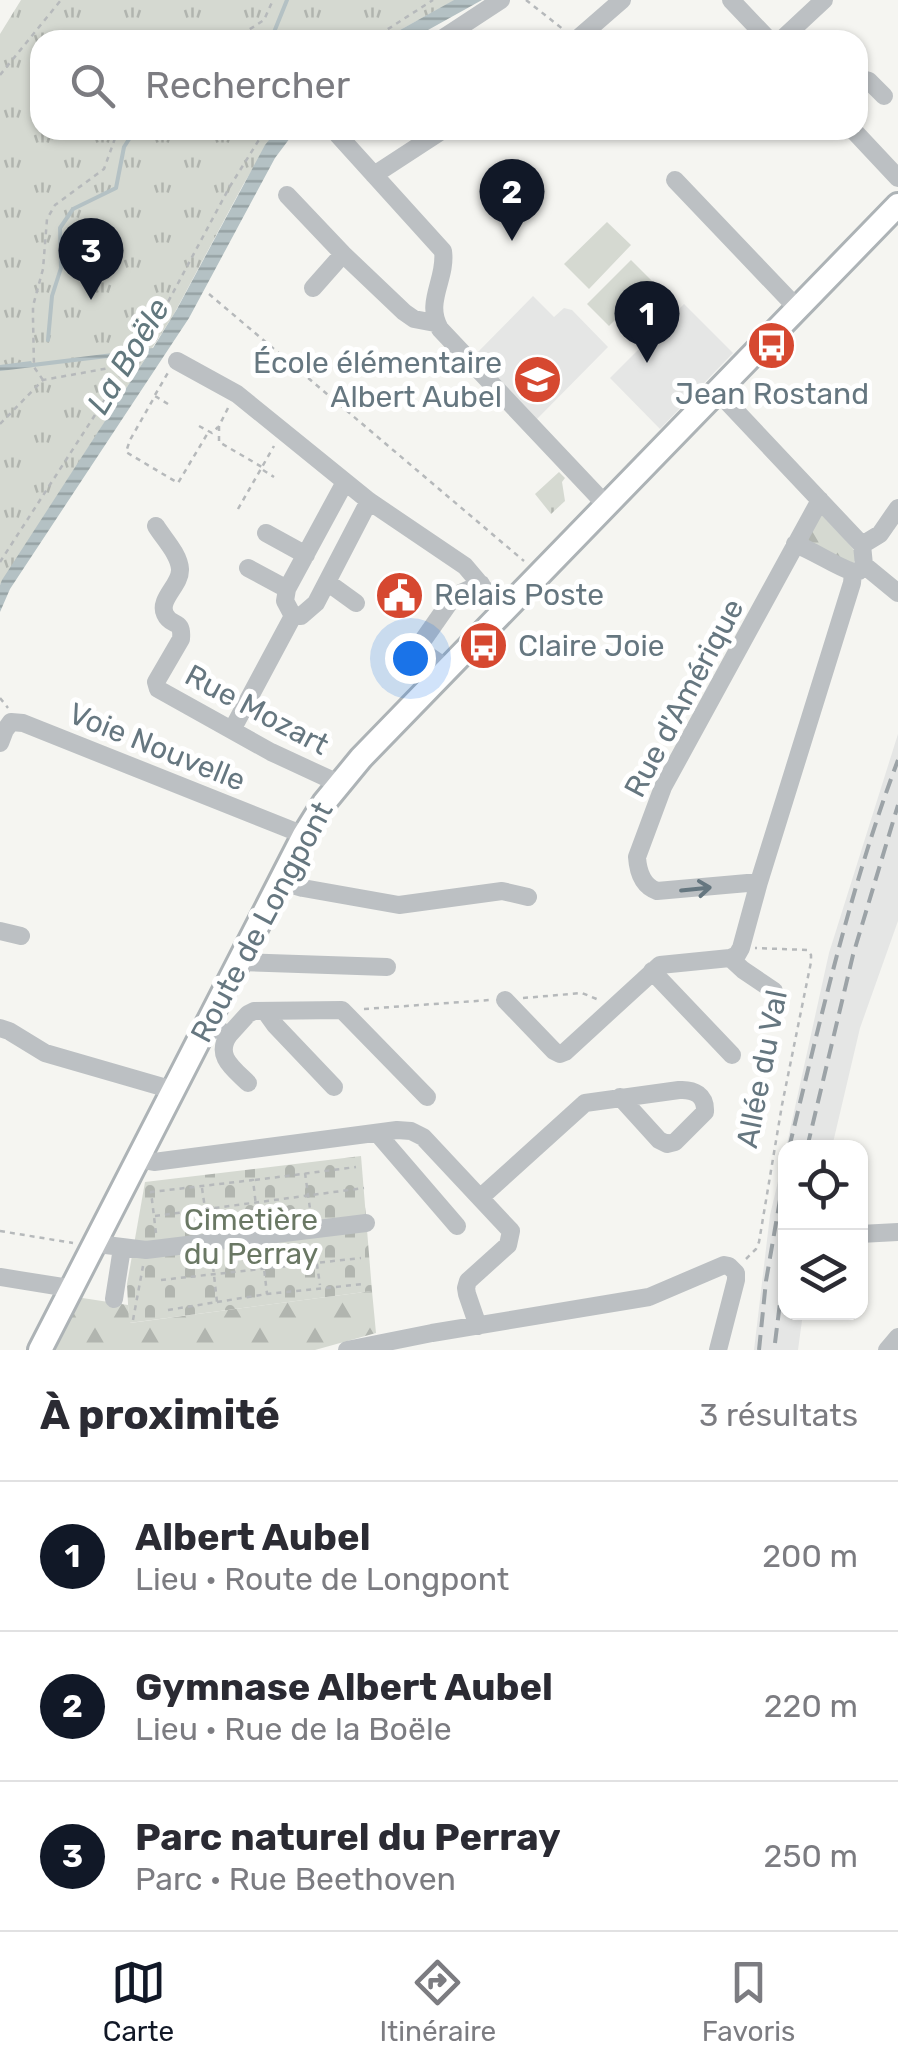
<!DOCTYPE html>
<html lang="fr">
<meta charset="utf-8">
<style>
body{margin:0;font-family:Rubik,sans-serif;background:#f7f7f7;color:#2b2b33}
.controls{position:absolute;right:30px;bottom:30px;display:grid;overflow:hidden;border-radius:20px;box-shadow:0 2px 8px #0004}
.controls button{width:90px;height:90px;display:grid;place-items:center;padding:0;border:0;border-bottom:2px solid #e1e1e2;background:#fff;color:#2b2b33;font:50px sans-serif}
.you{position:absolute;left:410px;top:658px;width:35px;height:35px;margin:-25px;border:8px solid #fff;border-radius:50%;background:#1a73e8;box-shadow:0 0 0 15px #1a73e833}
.badge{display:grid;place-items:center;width:65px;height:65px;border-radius:50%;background:#111827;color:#fff;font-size:32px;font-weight:700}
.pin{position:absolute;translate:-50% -82px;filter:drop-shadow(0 2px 5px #0008)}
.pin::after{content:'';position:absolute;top:52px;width:35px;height:30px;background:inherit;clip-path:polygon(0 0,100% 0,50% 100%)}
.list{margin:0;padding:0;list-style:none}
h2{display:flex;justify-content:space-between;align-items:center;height:130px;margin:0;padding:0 40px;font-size:42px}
h2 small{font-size:32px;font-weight:400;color:#7c7c81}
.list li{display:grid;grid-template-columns:65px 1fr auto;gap:30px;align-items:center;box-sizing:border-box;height:150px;padding:0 40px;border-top:2px solid #e1e1e2}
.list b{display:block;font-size:38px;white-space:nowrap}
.list p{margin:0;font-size:32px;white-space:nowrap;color:#7c7c81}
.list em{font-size:32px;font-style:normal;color:#7c7c81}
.icon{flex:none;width:55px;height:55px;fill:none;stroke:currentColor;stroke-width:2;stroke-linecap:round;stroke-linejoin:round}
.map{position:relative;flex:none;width:898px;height:1350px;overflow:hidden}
.search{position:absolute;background:#fff;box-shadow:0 2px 8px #0004;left:30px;right:30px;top:30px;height:110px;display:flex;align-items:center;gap:25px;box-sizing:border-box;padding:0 35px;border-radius:30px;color:#7c7c81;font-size:38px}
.sheet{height:580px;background:#fff}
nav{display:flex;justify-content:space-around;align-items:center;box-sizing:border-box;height:140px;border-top:2px solid #e1e1e2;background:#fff;font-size:28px;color:#7c7c81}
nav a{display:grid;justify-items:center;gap:5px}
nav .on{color:#111827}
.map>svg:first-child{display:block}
.built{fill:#e5e6e5}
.forest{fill:url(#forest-firs)}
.cemetery{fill:url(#cemetery-stones)}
.park{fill:url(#park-tufts)}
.pitch{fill:#d5d9d1}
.water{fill:url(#water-rules)}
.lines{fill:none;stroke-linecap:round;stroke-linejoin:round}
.stream{stroke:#b4c1c4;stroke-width:4}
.major-casing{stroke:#adb3b6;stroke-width:28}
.path{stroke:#b6b9bb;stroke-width:2.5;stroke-dasharray:5 5;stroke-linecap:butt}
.minor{stroke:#bcc0c3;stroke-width:18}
.major{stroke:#fff;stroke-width:22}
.rail{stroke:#9ca3a7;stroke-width:4;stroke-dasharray:15 8;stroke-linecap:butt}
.oneway{stroke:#667780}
.labels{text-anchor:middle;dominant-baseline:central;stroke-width:10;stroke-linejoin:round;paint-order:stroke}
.poi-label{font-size:30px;fill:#667780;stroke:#fff;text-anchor:start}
.street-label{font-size:30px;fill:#667780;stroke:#fff}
.park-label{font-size:30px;fill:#6a7864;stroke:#fff}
.water-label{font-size:32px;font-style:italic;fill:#62787e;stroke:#fff}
</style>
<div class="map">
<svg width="898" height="1350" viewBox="0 0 898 1350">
<defs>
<pattern id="forest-firs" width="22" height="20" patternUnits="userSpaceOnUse" patternTransform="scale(2.5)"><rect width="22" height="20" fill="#d5d9d1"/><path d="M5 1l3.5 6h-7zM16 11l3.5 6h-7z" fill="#b1b5af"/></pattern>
<pattern id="cemetery-stones" width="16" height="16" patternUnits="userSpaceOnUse" patternTransform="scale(2.5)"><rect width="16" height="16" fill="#d5d9d1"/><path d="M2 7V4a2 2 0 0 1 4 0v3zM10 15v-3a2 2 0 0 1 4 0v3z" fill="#b1b5af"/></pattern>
<pattern id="park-tufts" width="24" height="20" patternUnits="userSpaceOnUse" patternTransform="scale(2.5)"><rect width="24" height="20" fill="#d5d9d1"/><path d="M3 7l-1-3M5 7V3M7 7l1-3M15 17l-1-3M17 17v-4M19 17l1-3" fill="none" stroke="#b1b5af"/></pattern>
<pattern id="water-rules" width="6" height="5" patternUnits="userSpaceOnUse" patternTransform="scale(2.5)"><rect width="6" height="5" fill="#b4c1c4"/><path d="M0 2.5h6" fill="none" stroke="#96a2a4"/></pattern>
</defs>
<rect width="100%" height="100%" fill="#f5f5f1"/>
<path class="built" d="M533,296L554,317L564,308L572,310L608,347L536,420L474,356Z
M684,304L733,353L660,429L610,378L639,349L626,335L636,325L650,338Z
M898,734V921L860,1028L832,1147L786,1148L829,953Z
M786,1148V1312L803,1313L798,1350H754L770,1215Z"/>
<path class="forest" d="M822,515L843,537L854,550L857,558L853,564L809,542L807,536L818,516Z
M372,1291L376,1333L315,1350H52L76,1297L128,1305L130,1323Z"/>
<path class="cemetery" d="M361,1156L372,1291L129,1323L127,1284L145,1182Z"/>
<path class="park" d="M21,0H455L382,40H40V130H276L243,185L174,314L0,585V34Z
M559,472L565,478L562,482L565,501L551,514L535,494Z"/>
<path class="pitch" d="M607,222L631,245L589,289L564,264Z
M631,260L653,282L609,326L587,304Z"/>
<path class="water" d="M454,0H482L410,40H382Z
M277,130H296L275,158L189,318L10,589L0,612V585L2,580L149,353L0,371V365L31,361L32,363L153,348L177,309L265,145Z"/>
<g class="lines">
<path class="stream" d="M264,40L272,37L287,0
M48,340L52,296L61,268L60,228L73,209L116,188L124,147L135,130"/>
<defs>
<path id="major" d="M40,1350L304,835L324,803L361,758L898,205"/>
</defs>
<use href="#major" class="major-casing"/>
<path class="path" d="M526,0L564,30
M233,40L264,20L273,0
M371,40L433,0
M0,75L61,0
M209,294L524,561
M43,380L34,367L33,319V306L43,269L47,219L55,205L104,169L118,130
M456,387L473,404L481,397
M155,395L169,371
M168,404L155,396L130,440L126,452L178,483L209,431
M228,408L219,426V442L262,467
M0,424L43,380L126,365
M199,426L212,433L218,427
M263,470L274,477
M238,509L274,446
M0,562L168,302L229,188L265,130
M0,698L8,708
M523,998L582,993L599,1000
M364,1009L490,1000
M305,1173L311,1216
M255,1180L356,1167
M202,1188L208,1229
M155,1216L364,1188
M0,1231L73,1243
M156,1233L151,1192L253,1180L258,1223
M314,1244L320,1285
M262,1251L267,1294
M746,1259L756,1249L759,1242L782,1105L811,962V955L807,950L755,948
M161,1280L361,1258
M217,1302L267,1294L364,1284
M168,1310L217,1302L212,1257
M133,1320L143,1266"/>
<path class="minor" d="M731,0L769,40
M440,40L501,0
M576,40L622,0
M781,40L824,0
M858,78L869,81L884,96
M336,130L338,135L443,251C447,279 424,302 440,329L607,506
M853,130L898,178
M374,175L443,130
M675,180L797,308
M287,195L343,254L404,312L414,319L435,323
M313,288L343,254
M177,361L237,394L369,501L465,566L504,612
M717,391L862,545
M156,526C164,539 179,554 180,569C181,585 158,599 165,614C171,628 183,618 181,639L156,682L158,689L271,752L338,783
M266,533L306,555
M795,544C816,552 833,565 853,572
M864,565L898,593
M248,568L287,589
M327,582L356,603
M293,616L285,601L287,589L345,482
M448,669L423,652L419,646L454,596L481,584
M232,730L293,616H301L316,603L369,501
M0,743L5,730L11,722L23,723L304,835
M279,881L303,888L399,905L502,891L528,897
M759,882L657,891C643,886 638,872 637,857L663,787L820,500
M0,931L21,936
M730,958L743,970L774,991
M238,962L387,967
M652,971L732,1055
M505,1000L554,1051L560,1054L565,1052L660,965L730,958L737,955L741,948L759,882L852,583L853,572L859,571L864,565L862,545L880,534L898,508
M265,1011L275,1025L334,1087
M207,1024L229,1035L248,1014L254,1011L342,1010L427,1097
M0,1028L9,1031L45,1053L173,1090
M229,1035C214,1056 234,1069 248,1083
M377,1133L457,1226
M138,1159L154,1162L397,1130L411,1131L423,1137L511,1231L508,1245L468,1281L466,1288L467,1294L478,1326
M481,1197L585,1103L679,1090C694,1089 706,1095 705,1112L675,1142L667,1144L659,1140L620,1097
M860,1234L898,1232
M97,1238L106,1245L146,1250L366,1223
M0,1277L69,1288
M114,1299L122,1248
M347,1350L432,1333L649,1297L724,1265L729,1266L736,1273V1280L718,1350
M887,1350L898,1337"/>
<use href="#major" class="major"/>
<path class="rail" d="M789,1148C821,1017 851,885 898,760
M807,1148L853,955L898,805
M775,1343L786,1254
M759,1350L766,1281L786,1165"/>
</g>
<defs><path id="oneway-shaft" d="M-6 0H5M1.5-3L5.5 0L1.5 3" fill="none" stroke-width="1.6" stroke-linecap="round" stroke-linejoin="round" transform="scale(2.5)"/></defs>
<use class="oneway" href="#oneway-shaft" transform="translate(696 889) rotate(-6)"/>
<defs>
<symbol id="bus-disc" viewBox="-11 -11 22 22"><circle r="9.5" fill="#d64830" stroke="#fff"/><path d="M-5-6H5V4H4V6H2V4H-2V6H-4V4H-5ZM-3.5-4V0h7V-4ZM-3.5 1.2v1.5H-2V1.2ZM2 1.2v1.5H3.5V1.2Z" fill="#fff"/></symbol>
<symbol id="school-disc" viewBox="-11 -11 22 22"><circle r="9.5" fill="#d64830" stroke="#fff"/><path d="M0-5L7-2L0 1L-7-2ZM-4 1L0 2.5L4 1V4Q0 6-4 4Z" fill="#fff"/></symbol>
<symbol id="civic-disc" viewBox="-11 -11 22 22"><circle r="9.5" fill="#d64830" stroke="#fff"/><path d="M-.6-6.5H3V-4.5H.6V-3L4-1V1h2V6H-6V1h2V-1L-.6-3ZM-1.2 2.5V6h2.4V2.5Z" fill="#fff"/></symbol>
</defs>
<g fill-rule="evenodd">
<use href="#bus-disc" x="744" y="318" width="55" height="55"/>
<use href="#school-disc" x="510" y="352" width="55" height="55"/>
<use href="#civic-disc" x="372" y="568" width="55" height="55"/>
<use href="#bus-disc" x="456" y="618" width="55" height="55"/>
</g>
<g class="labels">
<g class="poi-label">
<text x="502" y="363" text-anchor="end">École élémentaire<tspan x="502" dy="34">Albert Aubel</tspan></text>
<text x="772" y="394" text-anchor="middle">Jean Rostand</text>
<text x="434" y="595">Relais Poste</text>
<text x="518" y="646">Claire Joie</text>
</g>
<g class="street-label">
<text transform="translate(684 698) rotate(-62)">Rue d'Amérique</text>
<text transform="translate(257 710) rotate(28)">Rue Mozart</text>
<text transform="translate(157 747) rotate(22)">Voie Nouvelle</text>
<text transform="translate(262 922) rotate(-62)">Route de Longpont</text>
<text transform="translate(762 1069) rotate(-79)">Allée du Val</text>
</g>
<g class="park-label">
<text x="251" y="1220">Cimetière<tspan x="251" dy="34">du Perray</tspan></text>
</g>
<g class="water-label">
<text transform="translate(128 356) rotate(-59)">La Boële</text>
</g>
</g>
</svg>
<div class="controls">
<button><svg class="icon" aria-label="locate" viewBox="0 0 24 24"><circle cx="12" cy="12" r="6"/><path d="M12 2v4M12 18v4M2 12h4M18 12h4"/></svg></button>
<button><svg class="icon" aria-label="layers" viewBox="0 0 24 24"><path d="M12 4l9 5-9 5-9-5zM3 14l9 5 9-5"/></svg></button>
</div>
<div class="you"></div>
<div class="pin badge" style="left:647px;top:363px">1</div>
<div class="pin badge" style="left:512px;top:241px">2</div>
<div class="pin badge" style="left:91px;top:300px">3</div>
<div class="search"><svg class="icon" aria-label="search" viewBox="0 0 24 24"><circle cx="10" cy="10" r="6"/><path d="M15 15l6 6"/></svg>Rechercher</div>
</div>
<section class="sheet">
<h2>À proximité<small>3 résultats</small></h2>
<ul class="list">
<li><span class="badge">1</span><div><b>Albert Aubel</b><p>Lieu · Route de Longpont</p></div><em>200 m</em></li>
<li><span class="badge">2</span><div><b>Gymnase Albert Aubel</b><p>Lieu · Rue de la Boële</p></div><em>220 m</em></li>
<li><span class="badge">3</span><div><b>Parc naturel du Perray</b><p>Parc · Rue Beethoven</p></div><em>250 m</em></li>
</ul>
</section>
<nav>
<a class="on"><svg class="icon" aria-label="map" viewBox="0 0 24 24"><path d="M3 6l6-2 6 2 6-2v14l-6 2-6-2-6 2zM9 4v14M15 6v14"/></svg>Carte</a>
<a><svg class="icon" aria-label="directions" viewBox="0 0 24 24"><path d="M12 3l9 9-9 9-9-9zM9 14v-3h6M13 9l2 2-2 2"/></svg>Itinéraire</a>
<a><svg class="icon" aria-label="saved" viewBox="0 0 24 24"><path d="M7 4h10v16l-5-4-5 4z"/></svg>Favoris</a>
</nav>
